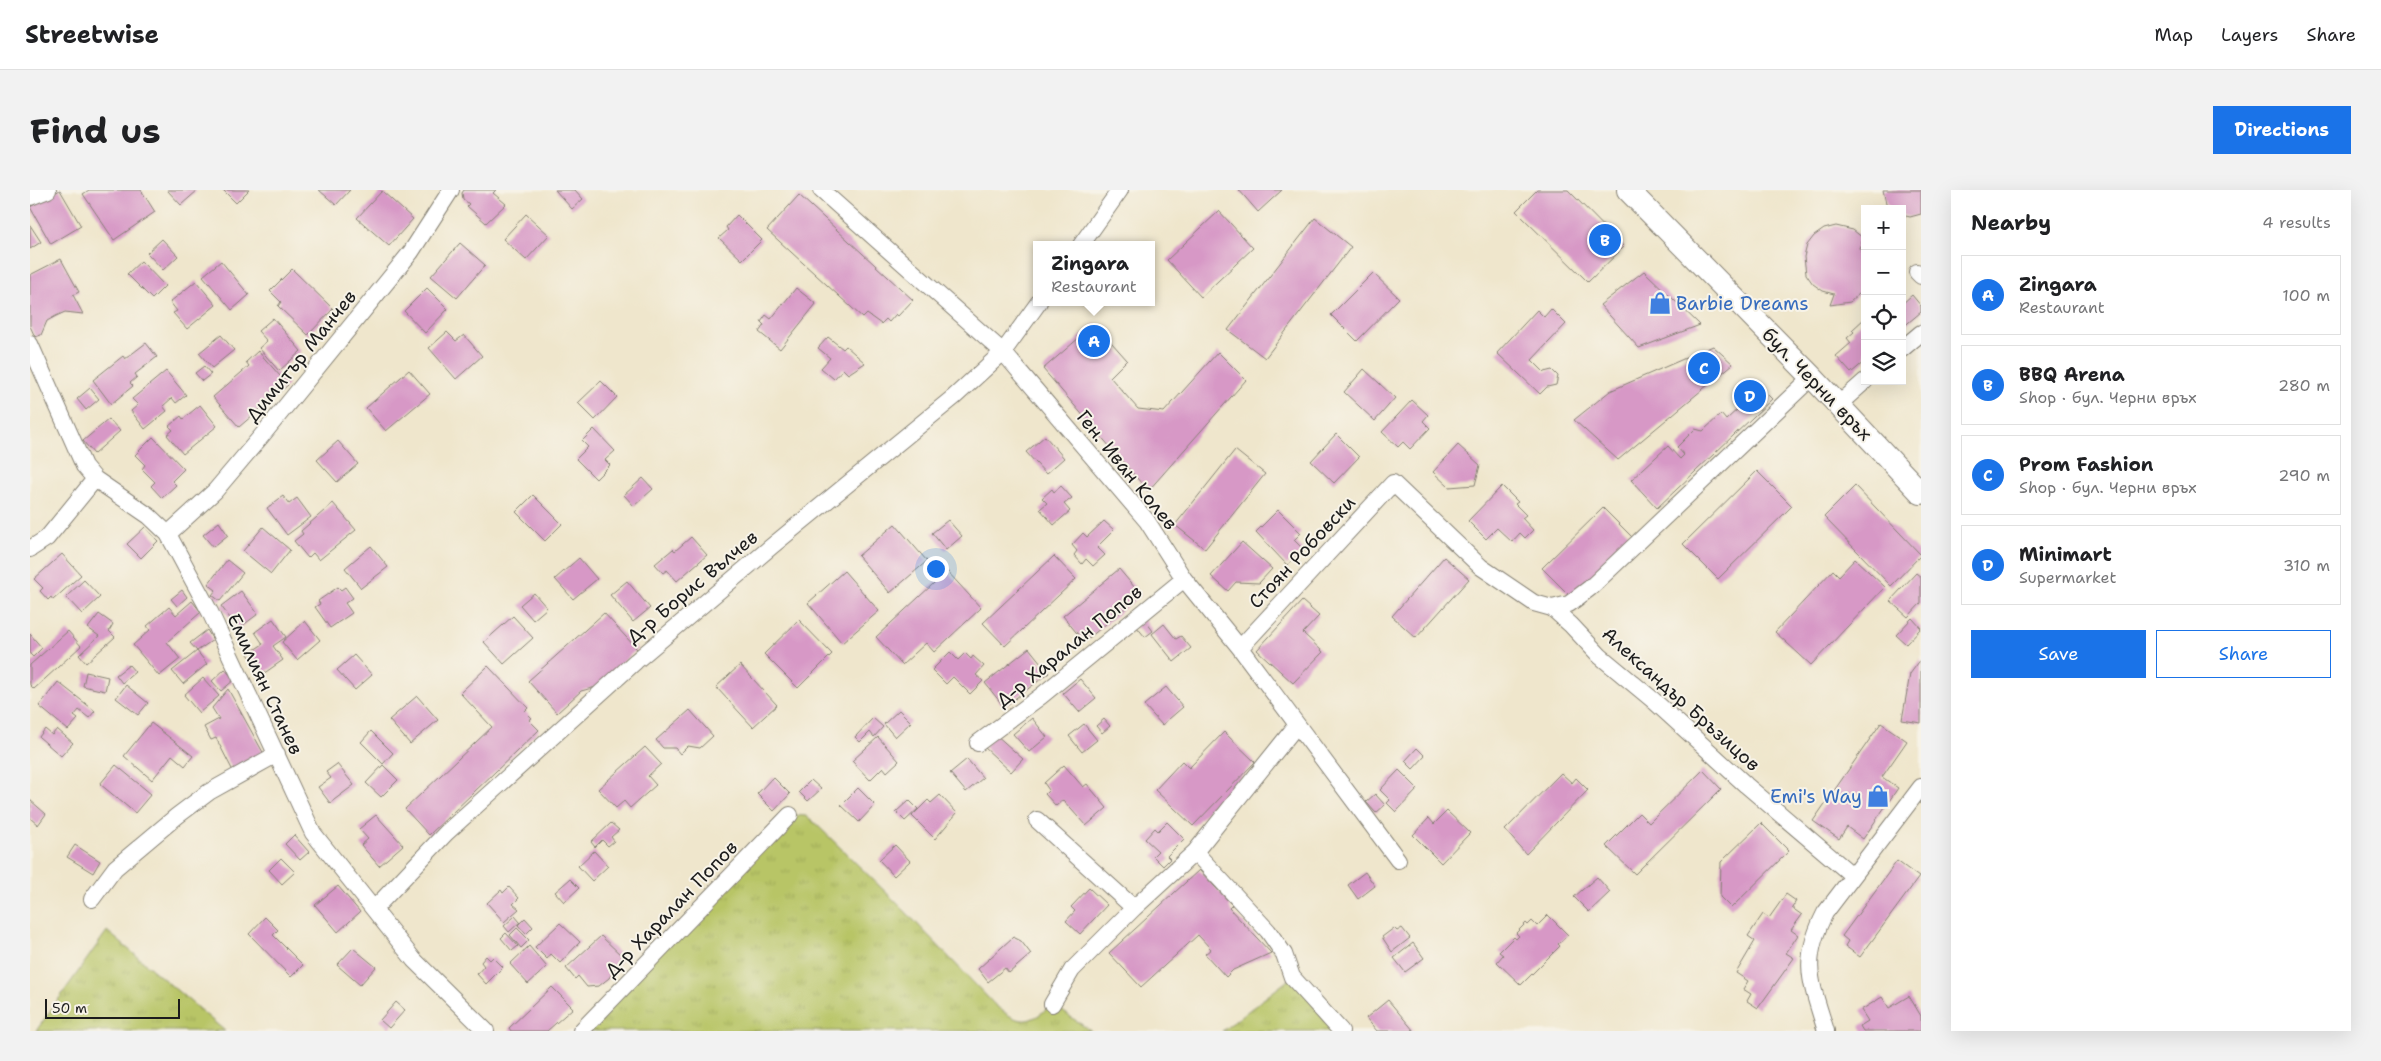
<!DOCTYPE html>
<meta charset="utf-8">
<style>
body{margin:0;font-family:"Shantell Sans",sans-serif;background:#f2f2f2;color:#202124}
.controls{position:absolute;right:15px;top:15px;display:grid;overflow:hidden;border-radius:0px;box-shadow:0 5px 20px #0002}
.controls button{width:45px;height:45px;display:grid;place-items:center;padding:0;border:0;border-bottom:1px solid #e0e0e0;background:#fff;color:#202124;font:25px sans-serif}
.scale{position:absolute;left:15px;bottom:12px;width:135px;box-sizing:border-box;padding-left:5px;border:2px solid #1c1c1c;border-top:0;font-size:14px;line-height:18px;white-space:nowrap;color:#1c1c1c;-webkit-text-stroke:4px #f7f3e8;paint-order:stroke}
.you{position:absolute;left:905px;top:378px;width:18px;height:18px;margin:-12px;border:4px solid #fff;border-radius:50%;background:#1a73e8;box-shadow:0 0 0 8px #1a73e833}
.badge{display:grid;place-items:center;width:32px;height:32px;border-radius:50%;background:#1a73e8;color:#fff;font-size:16px;font-weight:700}
.pin{position:absolute;translate:-50% -50%;border:2px solid #fff;box-shadow:0 1px 5px #0006}
.popup{position:absolute;left:1003px;top:51px;width:122px;height:65px;box-sizing:border-box;display:grid;place-content:center;border-radius:0px;background:#fff;filter:drop-shadow(0 1px 4px #0005);font-size:16px;white-space:nowrap;color:#757577}
.popup b{font-size:19px;color:#202124}
.popup::after{content:'';position:absolute;left:50%;top:100%;margin-left:-10px;border:10px solid transparent;border-top-color:#fff}
.list{margin:0;padding:0;list-style:none}
h2{display:flex;justify-content:space-between;align-items:center;height:65px;margin:0;padding:0 20px;font-size:21px}
h2 small{font-size:16px;font-weight:400;color:#757577}
.list li{display:grid;grid-template-columns:32px 1fr auto;gap:15px;align-items:center;box-sizing:border-box;height:80px;margin:0 10px 10px;padding:0 10px;border:1px solid #e0e0e0;border-radius:0px}
.list b{display:block;font-size:19px;white-space:nowrap}
.list p{margin:0;font-size:16px;white-space:nowrap;color:#757577}
.list em{font-size:16px;font-style:normal;color:#757577}
.actions{display:flex;gap:10px;padding:15px 20px}
.actions a{flex:1;padding:11px 0;border:1px solid #1a73e8;border-radius:0px;text-align:center;font-size:18px;color:#1a73e8}
.actions .main{background:#1a73e8;color:#fff}
.icon{flex:none;width:28px;height:28px;fill:none;stroke:currentColor;stroke-width:2;stroke-linecap:round;stroke-linejoin:round}
.map{position:relative;flex:none;width:1891px;height:841px;overflow:hidden;border-radius:0px}
header{display:flex;align-items:center;gap:30px;box-sizing:border-box;height:70px;padding:0 25px;background:#fff;border-bottom:1px solid #e0e0e0}
header strong{font-size:24px}
nav{display:flex;gap:28px;margin-inline-start:auto;font-size:18px}
.intro{display:flex;align-items:center;justify-content:space-between;box-sizing:border-box;height:120px;padding:0 30px}
h1{margin:0;font-size:35px}
.button{padding:12px 22px;border-radius:0px;background:#1a73e8;color:#fff;font-size:18px;font-weight:700}
main{display:flex;gap:30px;padding:0 30px}
aside{flex:1;background:#fff;border-radius:0px;box-shadow:0 5px 20px #0002}
.map>svg:first-child{display:block}
.grass{fill:url(#grass-tufts);stroke:#6a7041}
.building{fill:#d798c6}
.lines{fill:none;stroke-linecap:round;stroke-linejoin:round}
.street-casing{stroke:#868174;stroke-width:18}
.secondary-casing{stroke:#868174;stroke-width:24}
.street{stroke:#fff;stroke-width:16}
.secondary{stroke:#fff;stroke-width:22}
.labels{text-anchor:middle;dominant-baseline:central;stroke-width:4;stroke-linejoin:round;paint-order:stroke}
.shop-label{font-size:19px;fill:#366cbe;stroke:#f7f3e8;text-anchor:start}
.street-label{font-size:19px;fill:#1c1c1c;stroke:#f7f3e8}
</style>
<header>
<strong>Streetwise</strong>
<nav><a>Map</a><a>Layers</a><a>Share</a></nav>
</header>
<div class="intro"><h1>Find us</h1><a class="button">Directions</a></div>
<main>
<div class="map">
<svg width="1891" height="841" viewBox="0 0 1891 841">
<defs>
<pattern id="grass-tufts" width="24" height="20" patternUnits="userSpaceOnUse" patternTransform="scale(1.25)"><rect width="24" height="20" fill="#b8c566"/><path d="M3 7l-1-3M5 7V3M7 7l1-3M15 17l-1-3M17 17v-4M19 17l1-3" fill="none" stroke="#9ea958"/></pattern>
</defs>
<rect width="100%" height="100%" fill="#f7f3e8"/>
<filter id="ink" filterUnits="userSpaceOnUse"><feTurbulence type="fractalNoise" baseFrequency=".02" numOctaves="2"/><feDisplacementMap in="SourceGraphic" scale="10" xChannelSelector="R" yChannelSelector="G"/><feConvolveMatrix kernelMatrix="1 2 1 2 8 2 1 2 1" color-interpolation-filters="sRGB"/></filter>
<filter id="wash" filterUnits="userSpaceOnUse"><feTurbulence type="fractalNoise" baseFrequency=".0096" numOctaves="4" result="noise"/><feDisplacementMap in="SourceGraphic" scale="20" xChannelSelector="R" yChannelSelector="G"/><feGaussianBlur stdDeviation="1.12" result="paint"/><feColorMatrix in="noise" values="0 0 0 0 0 0 0 0 0 0 0 0 0 0 0 0 0 1.4 0 .05"/><feComposite in="paint" operator="in"/></filter>
<g filter="url(#wash)">
<rect width="100%" height="100%" fill="#efe6cc"/>
<path class="grass" d="M760,625L776,626L783,631L873,719L964,814C987,834 999,837 1022,814L1061,841H551Z
M77,741L195,841H6Z
M1262,787L1311,841H1192Z"/>
<g id="blocks">
<path class="building" d="M30,0L51,36L21,54L0,17Z
M59,0H111L125,22L84,50L53,4Z
M137,0H168L151,15Z
M193,0H219L206,13Z
M289,0H320L306,15Z
M434,0H466L463,3L476,14L456,33L437,16L439,14L433,9L432,3Z
M525,0H545L553,9L542,19Z
M1209,0H1252L1228,22Z
M1507,0H1538L1594,57L1558,92L1486,21Z
M1853,0H1891V24L1880,27L1872,25V19H1861L1856,13Z
M352,1L383,29L359,56L327,28Z
M769,5L883,110L868,126L866,124L859,132L856,129L851,134L837,124L833,128L737,40Z
M1189,21L1223,58L1171,107L1137,70Z
M496,24L519,45L496,70L473,49Z
M707,25L732,50L712,70L689,48L698,40L696,37Z
M1285,28L1321,57L1235,168L1198,140Z
M0,35L11,52L0,59Z
M1806,36L1823,40L1833,48L1829,58L1835,67V96L1829,104L1820,112L1800,115L1804,104L1793,101L1783,94L1776,84L1774,67L1777,55L1784,46L1794,39Z
M132,49L148,66L133,80L117,63Z
M430,53L455,75L427,108L401,86Z
M31,69L49,102L43,105L53,124L35,122L26,126L17,131L11,145L5,147L0,136V85Z
M111,71L135,96L122,109L97,84Z
M191,71L219,105L202,120L173,86Z
M262,79L303,119L278,145L248,116L251,112L240,101Z
M1614,81L1670,135L1609,158L1570,115Z
M1343,83L1369,108L1327,151L1301,125Z
M166,91L186,115L157,139L143,123L147,121L140,112Z
M397,98L418,119L395,143L374,121Z
M766,98L786,114L750,159L729,142L734,135L731,132L736,125L741,129Z
M1882,105L1891,116V122L1872,138V114Z
M1521,119L1536,134L1502,170L1514,182L1522,180L1528,186L1526,195L1517,197L1510,204L1467,163L1507,120L1514,127Z
M243,128L271,161L249,181L229,158L237,151L228,141Z
M1835,128V171L1821,183L1806,166L1821,153L1817,148L1824,142L1822,140Z
M1065,134L1097,170L1080,187L1108,219L1134,222L1188,162L1216,190L1118,301L1013,179Z
M417,142L426,151L434,145L452,166L426,189L399,158Z
M191,145L204,160L182,178L169,163Z
M798,147L813,159L816,156L835,173L818,184L813,179L804,189L791,178L800,168L788,158Z
M116,153L127,167L105,184L107,187L100,193L103,196L81,214L63,190L93,166L95,169Z
M1683,156L1703,174L1588,270L1544,230L1580,201Z
M228,161L258,195L209,237L183,207L219,176L216,172Z
M174,176L181,184L172,191L165,183Z
M1334,179L1365,208L1345,231L1314,202Z
M379,180L400,204L356,241L336,218Z
M136,181L156,205L146,213L142,208L133,216L137,221L115,239L101,221L108,215L102,209Z
M571,191L587,207L565,230L548,213Z
M1724,191L1742,209L1627,318L1601,290L1638,256L1650,269L1654,265L1647,257L1665,239L1673,241L1691,224L1696,230L1711,216L1705,209Z
M60,198L69,209L56,220L47,209Z
M1382,210L1398,225L1393,231L1400,238L1380,259L1373,252L1368,257L1352,242Z
M170,215L187,236L153,264L137,245L143,240L139,236L151,226L153,229Z
M79,229L90,241L64,264L53,251Z
M564,239L585,261L575,270L580,275L566,289L546,269L558,257L552,251Z
M1306,244L1329,267L1304,293L1281,271Z
M1015,246L1034,268L1016,284L996,262Z
M123,247L154,279L142,291L146,295L132,308L121,296L125,292L112,279L115,275L105,265Z
M308,251L328,274L307,292L287,270Z
M1428,255L1450,275L1445,295L1419,297L1403,282Z
M1205,260L1235,284L1175,359L1145,335Z
M1727,281L1762,316L1688,389L1653,354Z
M613,288L623,299L604,316L594,305Z
M1031,296L1042,308L1034,314L1040,321L1024,335L1010,319L1017,313L1012,308L1022,299L1024,302Z
M1472,296L1488,312L1485,314L1496,325L1492,328L1503,340L1495,348L1490,343L1482,352L1467,338L1456,349L1438,331Z
M1825,296L1891,365L1861,396L1794,327Z
M503,305L532,334L515,351L486,322Z
M253,306L259,314L267,308L281,327L257,345L237,318Z
M303,313L326,340L289,370L283,363L278,368L264,351L273,344L271,341Z
M1573,318L1602,347L1542,408L1512,378Z
M1248,320L1271,343L1264,350L1274,360L1257,375L1226,342Z
M918,330L932,346L916,360L902,343Z
M1074,331L1084,340L1067,357L1075,365L1063,376L1056,369L1052,374L1044,365L1047,361L1042,355L1053,343L1057,347Z
M189,332L198,345L183,357L173,345Z
M865,334L897,371L860,403L828,366Z
M115,337L128,351L111,368L97,354Z
M233,337L260,360L241,384L213,361Z
M661,347L677,365L647,391L637,380L633,383L625,374L643,359L645,361Z
M1212,352L1242,379L1229,393L1206,392L1198,401L1181,386Z
M341,356L358,377L331,398L315,378Z
M32,364L51,385L23,410L21,407L18,410L10,401L13,398L4,389Z
M1024,366L1046,389L975,456L953,433Z
M1414,367L1439,389L1386,448L1362,426Z
M549,368L567,389L543,409L525,389Z
M1825,369L1855,397L1781,475L1745,442L1803,380L1809,386Z
M197,370L213,383L190,411L182,405L186,400L178,394Z
M1089,379L1111,405L1054,452L1033,426Z
M814,381L849,421L812,453L778,413Z
M917,381L951,418L904,462L896,453L872,475L846,447Z
M1886,383L1891,387V413L1878,427L1860,411Z
M54,390L70,407L52,424L36,407Z
M597,391L620,418L603,432L580,405Z
M308,397L311,400L315,397L323,408L315,413L322,423L300,438L285,417L290,414L288,411Z
M152,400L157,407L147,416L141,409Z
M211,401L228,424L208,439L191,416Z
M504,403L517,418L503,430L490,415Z
M162,411L171,422L137,452L150,469L129,486L103,455L120,440L117,436L139,417L146,425Z
M1272,411L1289,426L1273,443L1293,462L1263,493L1227,460Z
M574,423L607,459L566,497L551,501L527,523L498,491Z
M69,424L83,434L79,441L85,447L56,473L49,465L69,446L58,438Z
M483,426L503,448L474,474L454,452Z
M1882,428L1891,438L1876,454L1866,445Z
M243,429L256,447L243,456L253,470L233,484L218,464L233,454L225,442Z
M1114,429L1123,441L1115,447L1106,436Z
M769,430L802,464L768,498L734,464Z
M275,431L290,450L267,470L252,452Z
M1134,434L1146,449L1151,446L1161,458L1144,472L1122,444Z
M177,440L183,450L167,461L160,453Z
M38,441L51,456L4,499L0,495V475Z
M0,444L12,458L3,467L0,464Z
M999,458L1019,483L974,517L955,493Z
M167,461L177,474L153,494L142,481Z
M920,462L928,470L935,463L941,469L943,466L954,476L946,485L953,491L940,504L923,487L916,494L902,480Z
M324,465L342,485L325,500L307,480Z
M1891,469V533L1872,530L1880,484Z
M99,475L105,482L92,493L86,485Z
M710,475L747,515L723,537L686,497Z
M458,476L498,518L495,521L502,528L499,530L509,540L399,645L375,619L462,537L430,503Z
M195,479L204,490L191,501L182,491Z
M56,482L78,487L75,501L53,496Z
M173,488L189,506L169,523L154,505Z
M1050,489L1066,508L1049,522L1033,503Z
M28,492L65,521L59,528L49,520L44,526L48,529L38,540L9,516Z
M96,495L118,513L108,525L86,508Z
M1136,497L1153,517L1132,535L1114,515Z
M198,499L235,566L204,583L186,548L181,550L174,537L189,529L182,518Z
M387,506L408,530L380,554L359,530Z
M660,520L683,546L670,558L658,556L650,564L645,558H633L626,550Z
M869,520L881,532L865,547L854,534Z
M843,528L853,537L844,547L840,542L830,552L825,547Z
M1002,528L1017,547L999,562L983,544Z
M1074,529L1080,536L1072,543L1066,536Z
M121,533L163,566L155,576L142,565L122,590L94,566Z
M1851,533L1877,551L1852,587L1868,598L1833,649L1817,637L1809,649L1783,631Z
M1054,534L1067,550L1052,562L1039,546Z
M15,539L22,545L27,539L43,553L31,566L9,547Z
M341,541L363,563L353,574L331,552Z
M1194,542L1225,572L1163,636L1125,600L1152,571L1159,578Z
M965,544L993,569L981,582L954,557Z
M848,547L869,571L857,582L853,577L840,590L822,571Z
M615,557L631,574L618,586L626,595L600,618L594,611L586,618L568,599Z
M1387,558L1395,566L1383,579L1375,571Z
M937,569L953,588L936,602L920,583Z
M307,574L324,595L300,613L288,597L301,588L296,582Z
M86,575L121,604L105,623L70,594Z
M353,575L368,590L351,607L336,593Z
M1034,575L1053,597L1057,594L1077,618L1056,636L1033,610L1026,616L1015,604L1019,600L1014,593Z
M1369,580L1388,599L1366,622L1357,613L1360,610L1350,600Z
M1673,580L1691,599L1605,684L1576,656L1609,623L1619,633Z
M1531,583L1542,593L1546,588L1558,600L1496,664L1475,640Z
M743,587L760,604L744,621L727,604Z
M781,590L791,599L778,611L769,602Z
M828,598L845,615L829,632L811,615Z
M1345,604L1355,615L1346,623L1336,612Z
M910,605L927,623L905,649L882,626L898,610L901,613Z
M0,610L16,624L8,635L0,628Z
M879,610L888,619L875,631L866,622Z
M1417,621L1440,643L1411,673L1383,645L1399,628L1404,634Z
M346,625L373,655L349,676L331,655L338,649L329,639Z
M1137,632L1154,649L1137,666L1140,669L1133,676L1123,666L1128,661L1115,649L1125,638L1128,641Z
M581,633L589,640L581,647L584,651L578,656L572,650L565,657L561,652Z
M1731,633L1759,661L1701,718L1690,707L1691,672Z
M264,645L279,662L270,670L255,654Z
M45,655L70,671L63,683L37,667Z
M865,655L880,671L864,686L849,670Z
M564,661L578,676L562,691L548,676Z
M251,668L265,682L252,694L239,680Z
M1867,671L1889,687L1830,767L1815,756L1818,751L1812,746Z
M1169,680L1202,715L1199,718L1241,763L1203,780L1196,787L1175,764L1181,759L1168,745L1111,797L1079,763Z
M1335,682L1345,696L1328,709L1318,695Z
M1567,687L1580,702L1559,722L1544,707Z
M540,689L549,698L534,712L525,702Z
M308,696L330,722L308,742L285,715Z
M479,697L489,708L483,714L489,719L474,732L457,713L471,700L473,703Z
M1059,698L1077,715L1050,744L1036,731L1045,721L1041,717Z
M1756,704L1766,711L1762,718L1772,725L1761,740L1768,745L1756,763L1764,768L1728,818L1717,811L1721,804L1713,799L1718,791L1706,783L1725,751L1718,746L1733,724L1739,728Z
M1518,725L1538,745L1528,754L1530,756L1491,795L1467,772L1473,765L1469,762L1484,747L1486,749L1489,746L1486,743L1496,733L1498,735L1502,731L1507,736Z
M485,726L490,732L479,742L474,736Z
M235,727L248,740L243,745L273,775L261,787L219,744Z
M495,728L503,737L496,744L488,735Z
M530,733L550,752L530,773L521,764L517,769L505,757Z
M487,738L499,750L491,758L480,745Z
M1364,738L1367,741L1372,738L1380,748L1362,762L1352,747Z
M476,743L488,756L482,761L471,748Z
M571,746L593,767L579,788L569,796L557,797L548,786L545,789L536,778Z
M983,747L991,751L1001,764L979,783L975,778L958,792L948,779Z
M1383,753L1394,768L1375,782L1364,768Z
M499,756L517,777L498,794L480,774Z
M323,758L346,777L330,795L307,775Z
M456,766L460,770L463,767L473,777L456,794L447,784L454,776L451,772Z
M522,797L543,818L517,841H481L479,838Z
M1879,806L1891,826V841H1833L1830,836L1838,831L1831,820L1852,807L1859,818Z
M1358,810L1384,841H1347L1336,828Z
M366,812L375,820L359,838L350,830Z"/>
</g>
</g>
<g filter="url(#ink)">
<use href="#blocks" fill-opacity="0" stroke="#868174" stroke-width="1"/>
<g class="lines">
<defs>
<path id="street" d="M791,0L973,162L1117,331L1154,389L1210,458L1368,670
M0,7L18,0
M1051,55L1090,0
M1887,82L1891,86
M0,154L54,276L65,289L119,326L138,344L180,422L283,643L384,770L456,841
M1872,159L1891,143
M1808,215L1835,191
M138,344L185,301L234,243L381,62L421,0
M0,359L17,348L65,289
M1522,418L1541,435L1570,466L1623,510L1716,595L1823,686
M1210,458L1363,293L1451,377L1504,413L1522,418L1539,414L1560,398L1782,187
M948,553L1011,506L1154,389
M1007,630L1104,718
M1165,662L1238,741L1254,764L1262,787L1311,841
M62,709L85,678L147,626L179,602L247,564
M344,719L416,643L606,471L742,356L924,207L973,162L1009,112
M1022,814L1042,780L1104,718L1165,662L1266,536
M551,841L760,625
M1796,841C1781,792 1770,772 1795,723L1891,597"/>
<path id="secondary" d="M1598,0L1782,187L1891,303"/>
</defs>
<use href="#street" class="street-casing"/>
<use href="#secondary" class="secondary-casing"/>
<use href="#street" class="street"/>
<use href="#secondary" class="secondary"/>
</g>
</g>
<defs>
<symbol id="shop-bare" viewBox="-9 -9 18 18"><path d="M-5-2.5h2.3a2.7 3.5 0 0 1 5.4 0H5L5.5 6h-11ZM-1.5-2.5h3a1.5 2.3 0 0 0-3 0Z" fill="#3f7fe0" stroke="#f7f3e8" stroke-width="2.5" paint-order="stroke"/></symbol>
</defs>
<g fill-rule="evenodd">
<use href="#shop-bare" x="1614" y="97" width="32" height="32"/>
<use href="#shop-bare" x="1832" y="590" width="32" height="32"/>
</g>
<g class="labels">
<g class="shop-label">
<text x="1646" y="113">Barbie Dreams</text>
<text x="1832" y="606" text-anchor="end">Emi's Way</text>
</g>
<g class="street-label">
<text transform="translate(271 166) rotate(-51)">Димитър Манчев</text>
<text transform="translate(1787 194) rotate(46)">бул. Черни връх</text>
<text transform="translate(1097 280) rotate(51)">Ген. Иван Колев</text>
<text transform="translate(1272 362) rotate(-47)">Стоян Робовски</text>
<text transform="translate(662 397) rotate(-40)">Д-р Борис Вълчев</text>
<text transform="translate(1039 456) rotate(-39)">Д-р Харалан Попов</text>
<text transform="translate(235 494) rotate(65)">Емилиян Станев</text>
<text transform="translate(1651 509) rotate(42)">Александър Бръзицов</text>
<text transform="translate(641 719) rotate(-46)">Д-р Харалан Попов</text>
</g>
</g>
</svg>
<div class="controls">
<button>+</button>
<button>−</button>
<button><svg class="icon" aria-label="locate" viewBox="0 0 24 24"><circle cx="12" cy="12" r="6"/><path d="M12 2v4M12 18v4M2 12h4M18 12h4"/></svg></button>
<button><svg class="icon" aria-label="layers" viewBox="0 0 24 24"><path d="M12 4l9 5-9 5-9-5zM3 14l9 5 9-5"/></svg></button>
</div>
<div class="scale">50 m</div>
<div class="you"></div>
<div class="pin badge" style="left:1064px;top:151px">A</div>
<div class="popup"><b>Zingara</b>Restaurant</div>
<div class="pin badge" style="left:1575px;top:50px">B</div>
<div class="pin badge" style="left:1674px;top:178px">C</div>
<div class="pin badge" style="left:1720px;top:206px">D</div>
</div>
<aside>
<h2>Nearby<small>4 results</small></h2>
<ul class="list">
<li><span class="badge">A</span><div><b>Zingara</b><p>Restaurant</p></div><em>100 m</em></li>
<li><span class="badge">B</span><div><b>BBQ Arena</b><p>Shop · бул. Черни връх</p></div><em>280 m</em></li>
<li><span class="badge">C</span><div><b>Prom Fashion</b><p>Shop · бул. Черни връх</p></div><em>290 m</em></li>
<li><span class="badge">D</span><div><b>Minimart</b><p>Supermarket</p></div><em>310 m</em></li>
</ul>
<div class="actions"><a class="main">Save</a><a>Share</a></div>
</aside>
</main>
